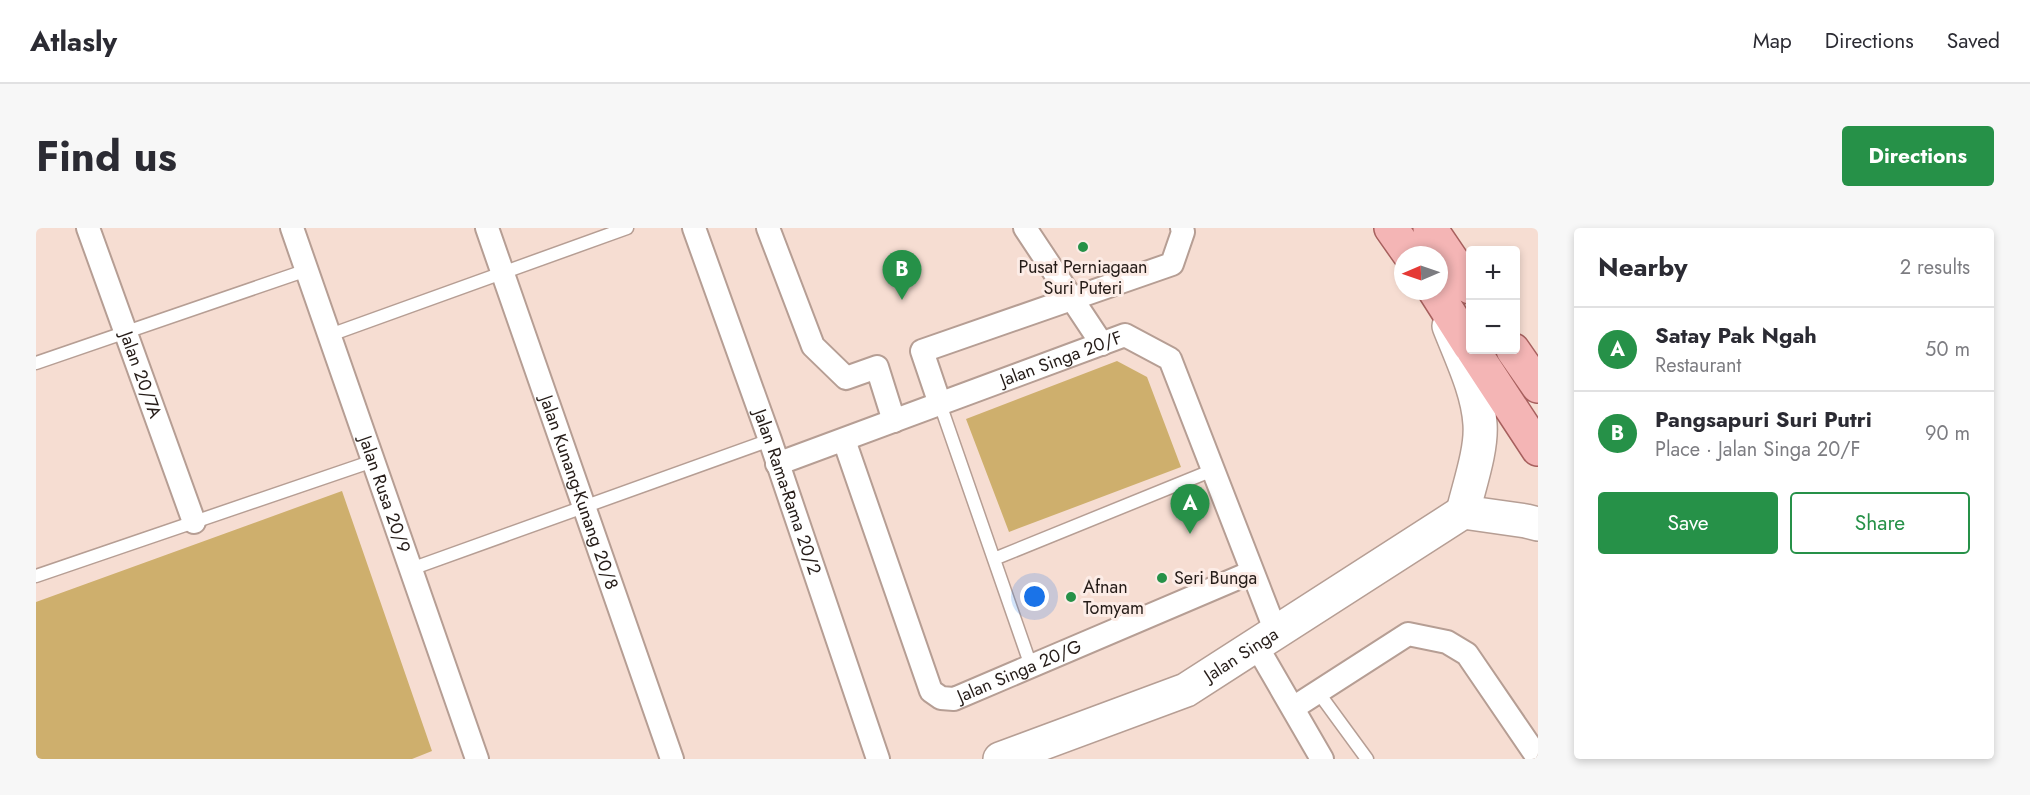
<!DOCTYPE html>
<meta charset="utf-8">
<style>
body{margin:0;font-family:Jost,sans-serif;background:#f7f7f7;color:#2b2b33}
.controls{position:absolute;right:18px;top:18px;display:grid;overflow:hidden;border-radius:6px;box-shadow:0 3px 9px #0003}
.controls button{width:54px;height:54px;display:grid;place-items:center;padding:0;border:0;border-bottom:2px solid #e1e1e2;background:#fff;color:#2b2b33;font:30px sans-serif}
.compass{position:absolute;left:1358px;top:18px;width:54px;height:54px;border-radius:50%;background:#fff;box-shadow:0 3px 9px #0003;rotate:268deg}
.you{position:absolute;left:999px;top:369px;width:21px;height:21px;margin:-15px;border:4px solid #fff;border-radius:50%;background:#1a73e8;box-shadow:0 0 0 9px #1a73e833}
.badge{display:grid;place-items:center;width:39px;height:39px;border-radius:50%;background:#269148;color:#fff;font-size:20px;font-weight:700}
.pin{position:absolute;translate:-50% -50px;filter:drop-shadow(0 2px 3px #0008)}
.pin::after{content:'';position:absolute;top:32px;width:21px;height:18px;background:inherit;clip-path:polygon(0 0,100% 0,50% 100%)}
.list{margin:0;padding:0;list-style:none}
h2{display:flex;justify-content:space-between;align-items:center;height:78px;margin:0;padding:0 24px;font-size:26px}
h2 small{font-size:20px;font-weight:400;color:#7c7c81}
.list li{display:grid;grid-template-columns:39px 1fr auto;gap:18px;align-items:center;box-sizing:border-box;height:84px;padding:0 24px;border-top:2px solid #e1e1e2}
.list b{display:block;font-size:22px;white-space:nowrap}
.list p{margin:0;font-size:20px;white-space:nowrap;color:#7c7c81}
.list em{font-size:20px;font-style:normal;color:#7c7c81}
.actions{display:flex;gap:12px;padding:18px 24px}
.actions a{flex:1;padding:14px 0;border:2px solid #269148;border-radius:6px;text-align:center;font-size:21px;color:#269148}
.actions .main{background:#269148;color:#fff}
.map{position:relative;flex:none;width:1502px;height:531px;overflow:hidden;border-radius:6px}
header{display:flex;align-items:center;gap:36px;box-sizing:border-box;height:84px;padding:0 30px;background:#fff;border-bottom:2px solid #e1e1e2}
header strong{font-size:28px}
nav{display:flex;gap:33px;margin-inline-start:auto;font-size:21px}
.intro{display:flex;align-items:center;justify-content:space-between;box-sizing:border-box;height:144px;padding:0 36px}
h1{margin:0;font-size:42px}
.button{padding:15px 27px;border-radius:6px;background:#269148;color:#fff;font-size:21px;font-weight:700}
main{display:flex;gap:36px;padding:0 36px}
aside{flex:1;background:#fff;border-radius:6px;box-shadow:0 3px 9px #0003}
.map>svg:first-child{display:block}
.green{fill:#ceaf6d}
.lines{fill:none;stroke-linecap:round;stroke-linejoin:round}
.lane-casing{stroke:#b69e94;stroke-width:15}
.street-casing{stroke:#b69e94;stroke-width:26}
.secondary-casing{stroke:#b69e94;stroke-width:36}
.primary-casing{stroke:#a7605e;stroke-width:36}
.lane{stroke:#fff;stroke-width:12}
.street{stroke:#fff;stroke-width:22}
.secondary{stroke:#fff;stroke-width:33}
.primary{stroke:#f4b5b5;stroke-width:33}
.poi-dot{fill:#269148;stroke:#fcece6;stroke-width:2}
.labels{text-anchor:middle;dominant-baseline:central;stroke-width:6;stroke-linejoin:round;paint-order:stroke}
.poi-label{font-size:18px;fill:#251c18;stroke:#fcece6;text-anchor:start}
.street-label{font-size:18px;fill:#251c18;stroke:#fcece6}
</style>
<header>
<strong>Atlasly</strong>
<nav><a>Map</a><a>Directions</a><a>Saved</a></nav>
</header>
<div class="intro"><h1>Find us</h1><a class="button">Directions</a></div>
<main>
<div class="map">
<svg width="1502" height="531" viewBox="0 0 1502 531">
<rect width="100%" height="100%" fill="#f6ddd2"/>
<path class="green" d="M1081,133L1111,149L1145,239L973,304L930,191Z
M306,263L396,523L376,531H0V374Z"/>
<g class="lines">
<defs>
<path id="lane" d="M294,107L591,0
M0,135L271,42
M904,176L995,438
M958,331L1177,242
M375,341L734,212
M0,348L337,233
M1282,464L1331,531"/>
<g id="street">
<path id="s1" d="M52,0L158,294"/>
<path id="s2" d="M256,0L441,531"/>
<path id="s3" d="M451,0L636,531"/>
<path id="s4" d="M658,0L734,212L842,531"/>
<path d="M732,0L777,118L810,150L841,139L858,193"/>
<path d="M989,0L1066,116"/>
<path d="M904,176L886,123L1136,36L1147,4L1146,0"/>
<path id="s5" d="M808,212L895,463L905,470L918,471L1216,344"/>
<path id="s6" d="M741,236L1089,107L1134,131L1240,404"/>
<path d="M1220,417L1286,531"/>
<path d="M1257,480L1372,406L1411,414L1431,426L1502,530"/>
</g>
<g id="secondary">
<path d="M1413,98C1425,129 1442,163 1444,196C1446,222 1433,258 1427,284"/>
<path d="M1427,284L1490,293L1502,296"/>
<path id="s7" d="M964,531L1150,462L1427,284"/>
</g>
<path id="primary" d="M1355,0L1374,27
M1394,0L1434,59
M1399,63L1434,118
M1437,122L1502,221
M1477,122L1502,158"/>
</defs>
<use href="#lane" class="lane-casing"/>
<use href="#street" class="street-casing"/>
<use href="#secondary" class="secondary-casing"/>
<use href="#primary" class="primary-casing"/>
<use href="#lane" class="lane"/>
<use href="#street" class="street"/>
<use href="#secondary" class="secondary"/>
<use href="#primary" class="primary"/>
</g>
<g class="poi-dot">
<circle cx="1047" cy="19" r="6"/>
<circle cx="1126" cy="350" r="6"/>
<circle cx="1035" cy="369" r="6"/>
</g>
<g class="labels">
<g class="poi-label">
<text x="1047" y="39" text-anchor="middle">Pusat Perniagaan<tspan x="1047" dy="21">Suri Puteri</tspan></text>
<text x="1138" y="350">Seri Bunga</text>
<text x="1047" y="359">Afnan<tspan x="1047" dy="21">Tomyam</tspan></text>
</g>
<g class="street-label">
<text stroke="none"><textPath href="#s6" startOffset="303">Jalan Singa 20/F</textPath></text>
<text stroke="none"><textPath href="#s1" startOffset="156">Jalan 20/7A</textPath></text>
<text stroke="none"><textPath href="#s4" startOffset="280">Jalan Rama-Rama 20/2</textPath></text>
<text stroke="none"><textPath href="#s2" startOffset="282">Jalan Rusa 20/9</textPath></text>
<text stroke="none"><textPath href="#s3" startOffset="280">Jalan Kunang-Kunang 20/8</textPath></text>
<text stroke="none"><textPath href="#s7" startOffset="264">Jalan Singa</textPath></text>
<text stroke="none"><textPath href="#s5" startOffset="362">Jalan Singa 20/G</textPath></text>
</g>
</g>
</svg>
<div class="controls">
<button>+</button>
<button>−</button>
</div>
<svg class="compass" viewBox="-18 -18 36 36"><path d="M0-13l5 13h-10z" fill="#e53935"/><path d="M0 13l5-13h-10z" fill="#7c7c81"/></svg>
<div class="you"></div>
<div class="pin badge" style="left:1154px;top:306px">A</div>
<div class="pin badge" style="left:866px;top:72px">B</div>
</div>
<aside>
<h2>Nearby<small>2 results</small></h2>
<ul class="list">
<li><span class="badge">A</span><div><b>Satay Pak Ngah</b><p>Restaurant</p></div><em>50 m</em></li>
<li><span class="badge">B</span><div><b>Pangsapuri Suri Putri</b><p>Place · Jalan Singa 20/F</p></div><em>90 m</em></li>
</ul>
<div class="actions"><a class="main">Save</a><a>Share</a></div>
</aside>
</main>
